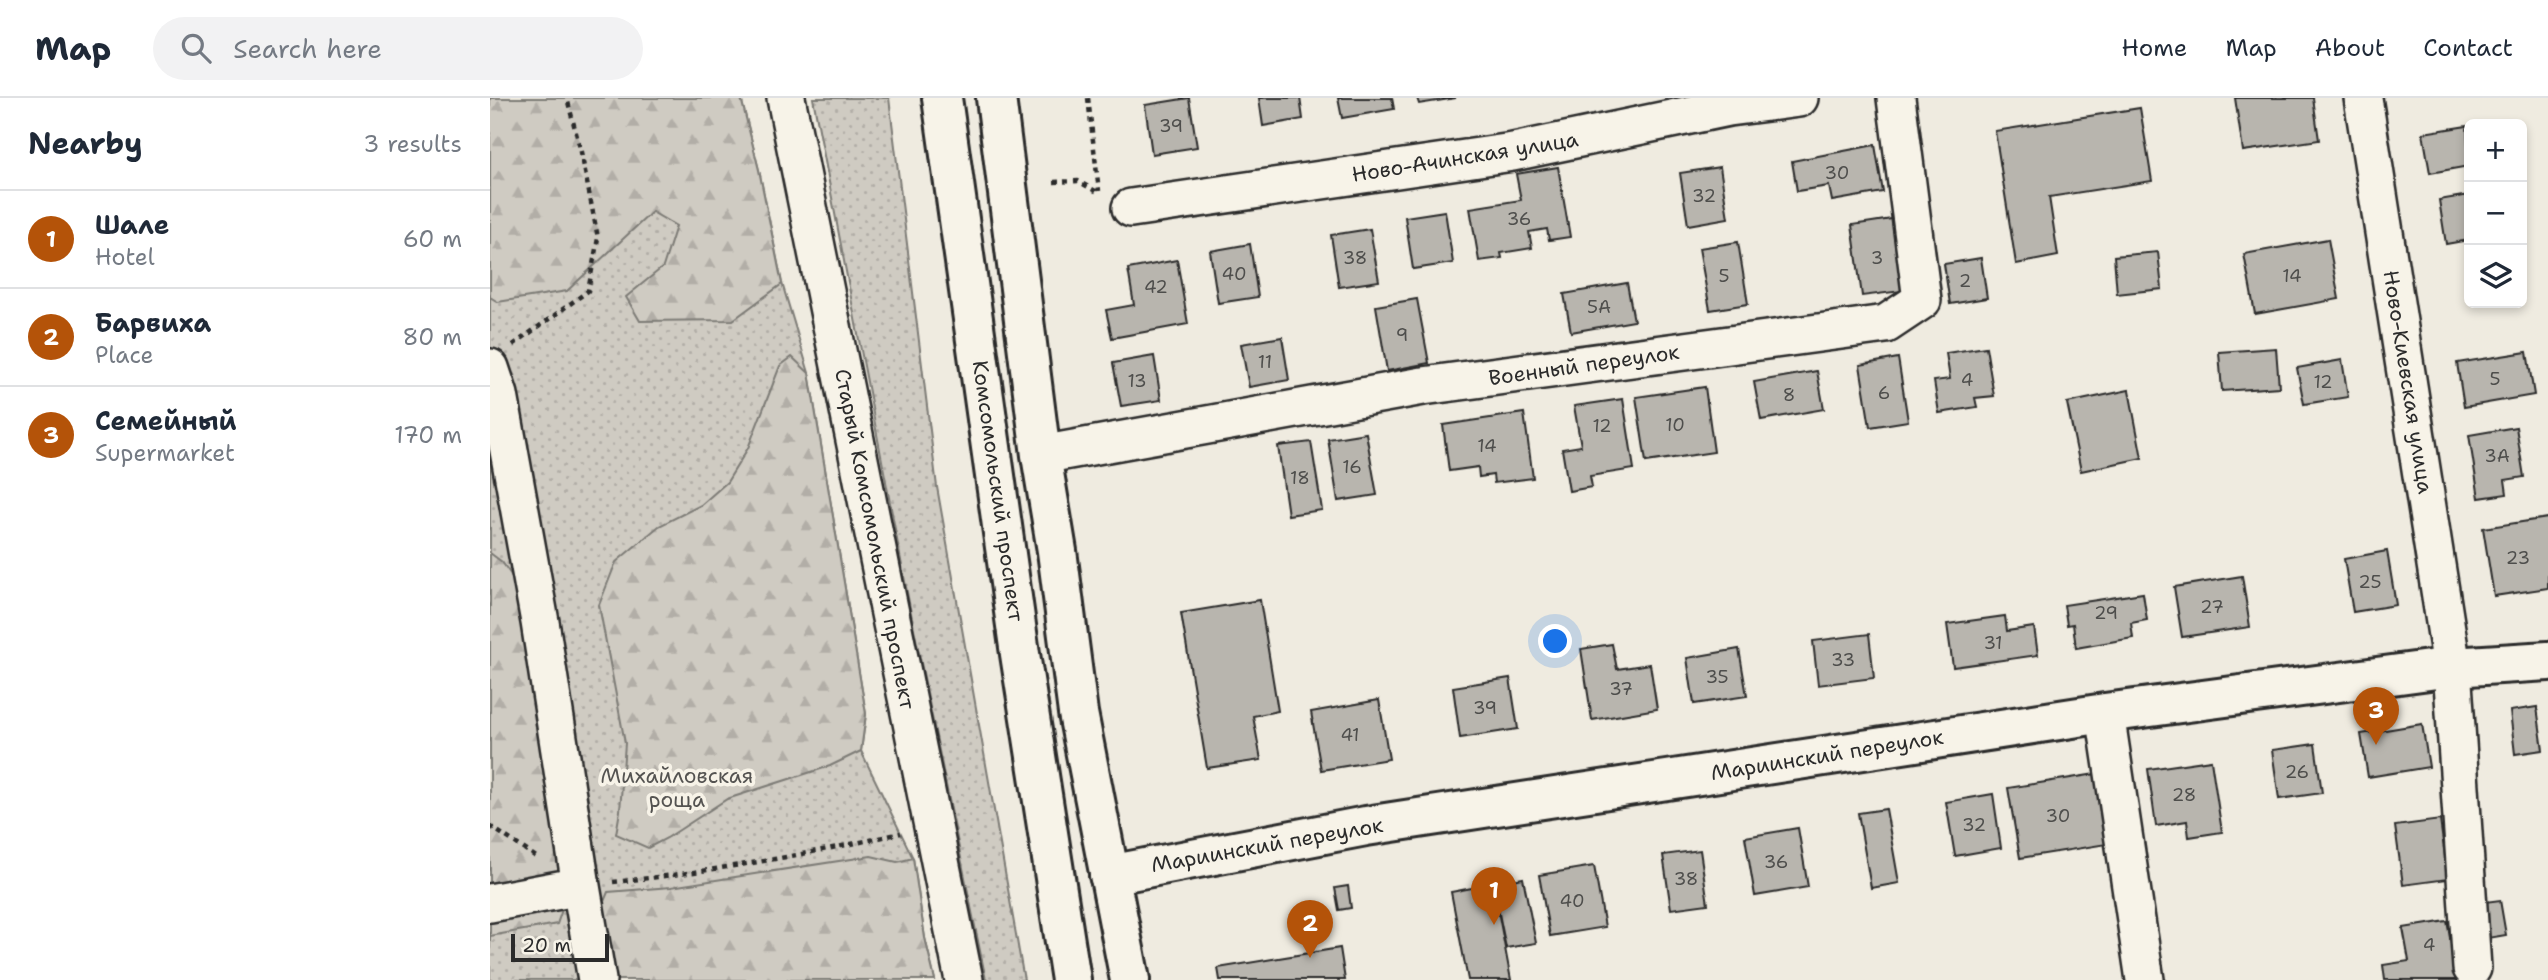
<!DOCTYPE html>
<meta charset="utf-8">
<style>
body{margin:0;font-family:"Shantell Sans",sans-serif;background:#f2f2f3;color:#1f2937}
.controls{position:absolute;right:21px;top:21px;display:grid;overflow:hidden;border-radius:10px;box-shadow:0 4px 10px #0003}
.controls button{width:63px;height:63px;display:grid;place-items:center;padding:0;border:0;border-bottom:2px solid #e0e1e3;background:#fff;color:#1f2937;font:35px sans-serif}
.scale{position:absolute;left:21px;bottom:18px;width:98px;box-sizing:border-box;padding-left:7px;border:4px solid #2b2b2b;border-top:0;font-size:19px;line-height:24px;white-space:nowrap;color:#2b2b2b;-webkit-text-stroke:5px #f7f3e8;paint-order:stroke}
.you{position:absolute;left:1066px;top:544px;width:24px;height:24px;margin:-18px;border:5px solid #fff;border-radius:50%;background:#1a73e8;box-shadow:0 0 0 10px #1a73e833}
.badge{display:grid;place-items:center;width:46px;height:46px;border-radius:50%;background:#b45309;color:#fff;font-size:23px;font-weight:700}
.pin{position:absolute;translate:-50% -58px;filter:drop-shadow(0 2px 4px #0008)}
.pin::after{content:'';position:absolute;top:37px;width:24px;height:21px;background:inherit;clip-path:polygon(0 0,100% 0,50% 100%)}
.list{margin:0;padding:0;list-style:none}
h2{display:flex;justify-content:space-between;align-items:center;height:91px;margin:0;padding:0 28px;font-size:30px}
h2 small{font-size:23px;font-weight:400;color:#747a83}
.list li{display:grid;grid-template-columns:46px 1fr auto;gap:21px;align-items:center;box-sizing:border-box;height:98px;padding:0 28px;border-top:2px solid #e0e1e3}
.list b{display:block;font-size:26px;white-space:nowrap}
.list p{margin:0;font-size:23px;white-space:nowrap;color:#747a83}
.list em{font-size:23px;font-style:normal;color:#747a83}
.icon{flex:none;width:38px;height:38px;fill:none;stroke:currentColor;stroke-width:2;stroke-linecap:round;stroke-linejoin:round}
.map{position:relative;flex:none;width:2058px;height:882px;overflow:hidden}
header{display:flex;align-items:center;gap:42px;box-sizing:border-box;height:98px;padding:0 35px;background:#fff;border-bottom:2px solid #e0e1e3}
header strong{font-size:33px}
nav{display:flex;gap:38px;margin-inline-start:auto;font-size:24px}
.search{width:490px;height:63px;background:#f2f2f3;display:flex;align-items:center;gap:18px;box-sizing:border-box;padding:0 24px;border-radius:38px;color:#747a83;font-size:26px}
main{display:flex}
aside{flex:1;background:#fff}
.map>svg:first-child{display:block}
.green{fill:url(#green-dots);stroke:#7d7b76;stroke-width:2}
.forest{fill:url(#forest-firs);stroke:#7d7b76;stroke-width:2}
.building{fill:#b8b5ae;stroke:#2b2b2b;stroke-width:2}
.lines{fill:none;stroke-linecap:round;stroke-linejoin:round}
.street-casing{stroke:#2b2b2b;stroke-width:42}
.secondary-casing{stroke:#2b2b2b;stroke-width:44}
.primary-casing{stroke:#2b2b2b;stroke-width:44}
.path{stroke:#2b2b2b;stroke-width:4.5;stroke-dasharray:5 5;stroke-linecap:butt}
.street{stroke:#f7f3e8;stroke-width:37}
.secondary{stroke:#f7f3e8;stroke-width:38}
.primary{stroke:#f7f3e8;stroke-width:38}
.labels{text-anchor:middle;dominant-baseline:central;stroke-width:7;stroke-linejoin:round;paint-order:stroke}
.number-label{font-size:18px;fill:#4e4e4c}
.street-label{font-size:21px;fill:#2b2b2b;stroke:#f7f3e8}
.park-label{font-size:21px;fill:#545351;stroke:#f7f3e8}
</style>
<header>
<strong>Map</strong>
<div class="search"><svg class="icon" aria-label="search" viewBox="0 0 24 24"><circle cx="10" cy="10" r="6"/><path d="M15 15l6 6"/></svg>Search here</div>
<nav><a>Home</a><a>Map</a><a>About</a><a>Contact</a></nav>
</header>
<main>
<aside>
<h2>Nearby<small>3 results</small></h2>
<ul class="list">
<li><span class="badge">1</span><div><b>Шале</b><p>Hotel</p></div><em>60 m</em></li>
<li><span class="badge">2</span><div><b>Барвиха</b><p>Place</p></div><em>80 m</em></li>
<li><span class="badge">3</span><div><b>Семейный</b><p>Supermarket</p></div><em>170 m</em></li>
</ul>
</aside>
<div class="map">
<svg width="2058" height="882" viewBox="0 0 2058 882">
<defs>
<pattern id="green-dots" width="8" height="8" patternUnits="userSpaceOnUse" patternTransform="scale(1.75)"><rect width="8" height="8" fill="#cfcbc2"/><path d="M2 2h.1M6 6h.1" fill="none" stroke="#b2aea7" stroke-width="1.8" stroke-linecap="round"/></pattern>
<pattern id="forest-firs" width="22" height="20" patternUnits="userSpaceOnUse" patternTransform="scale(1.75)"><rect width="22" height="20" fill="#cfcbc2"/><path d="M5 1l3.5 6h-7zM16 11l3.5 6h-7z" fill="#b2aea7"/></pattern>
</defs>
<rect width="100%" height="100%" fill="#efebe0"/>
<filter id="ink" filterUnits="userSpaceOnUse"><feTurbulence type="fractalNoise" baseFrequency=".0143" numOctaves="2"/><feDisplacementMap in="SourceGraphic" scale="14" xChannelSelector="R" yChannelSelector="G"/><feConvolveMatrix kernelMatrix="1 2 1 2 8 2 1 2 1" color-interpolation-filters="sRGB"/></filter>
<g filter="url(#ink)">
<path class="green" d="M0,0H251L269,72L292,185L319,275L376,616L371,653L423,760L435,840L445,882H0Z
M323,0H399L447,389L534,882H496L424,531Z"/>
<path class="forest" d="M0,0H251L269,72L292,186L243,222L150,223L136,199L173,169L186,128L162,114L77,193L8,204L0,199Z
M302,259L319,275L376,616L371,653L340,668L237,701L177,740L158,750L126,736L130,713L135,645L109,507L126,464L169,428L211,407L237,384L258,350L290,268Z
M0,455L12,464L35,497L75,803L67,826L0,838Z
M381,758L407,764L423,760L435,840L445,882H120L109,815L118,794L181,789Z"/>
<path class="building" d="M699,0L707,49L662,56L655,7Z
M769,0H810L813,21L773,28Z
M848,0H902L904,11L852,20Z
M927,0H966L929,6Z
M1745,0H1823L1829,42L1753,53Z
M1650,10L1662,83L1559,99L1568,158L1526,166L1505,33Z
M1977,28L1979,68L1940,75L1933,35Z
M1385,47L1393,94L1342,103L1339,88L1307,93L1302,63Z
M1068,69L1080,139L1059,142L1057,131L1039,134L1042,150L1011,155L1012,160L989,163L980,110L1031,102L1026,76Z
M1230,69L1238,120L1198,127L1190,75Z
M1979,97V142L1956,146L1949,102Z
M955,113L963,165L923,171L915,119Z
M1402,121L1412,193L1372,198L1362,127Z
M880,131L889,183L849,189L841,137Z
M1838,141L1849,201L1765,216L1754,156Z
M1248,144L1258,206L1220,212L1209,150Z
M760,146L768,199L728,205L720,153Z
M1668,154L1672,191L1627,196L1624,158Z
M1491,160L1497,200L1460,206L1454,166Z
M687,162L698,226L622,240L616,212L644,207L638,171Z
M1137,185L1144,223L1081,234L1074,196Z
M927,201L939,265L897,273L886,208Z
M792,239L799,282L759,289L751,246Z
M1496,249L1504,298L1485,300L1487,309L1449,315L1444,283L1460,281L1456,255Z
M1786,250L1789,289L1732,293L1729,254Z
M2037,254L2044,297L1974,309L1967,265Z
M664,258L671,302L631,308L623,265Z
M1408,260L1418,323L1380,329L1370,267Z
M1852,262L1858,299L1814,306L1807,270Z
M1327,273L1334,311L1271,322L1264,284Z
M1215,289L1224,354L1156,364L1146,299Z
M1639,292L1652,360L1591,373L1577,305Z
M1133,301L1144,371L1100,378L1102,389L1079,393L1072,351L1091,348L1084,308Z
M1034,315L1043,380L1004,385L1003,377L989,379L988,369L959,373L953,327Z
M2026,329L2034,379L2015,382L2017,396L1989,400L1979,337Z
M876,335L887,397L848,403L838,341Z
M821,344L832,412L798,417L788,348Z
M2058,420V490L2004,498L1993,430Z
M1897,453L1906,507L1863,514L1854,461Z
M1752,478L1760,529L1692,539L1684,489Z
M1653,495L1657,522L1641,525L1643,540L1586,550L1583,526L1577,527L1574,507Z
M770,502L788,613L763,618L771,662L717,670L691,515Z
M1515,518L1517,533L1544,529L1548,557L1463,569L1457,526Z
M1379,536L1384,580L1328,587L1323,543Z
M1122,546L1127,571L1160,566L1167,611L1102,622L1091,551Z
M1249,551L1257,598L1204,606L1197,560Z
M1020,580L1028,631L970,640L963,589Z
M889,602L899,661L831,672L821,614Z
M2047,609L2053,652L2025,656L2020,613Z
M1932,626L1939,669L1878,679L1871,636Z
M1825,646L1832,695L1789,701L1782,652Z
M1721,662L1732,734L1699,739L1697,723L1666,728L1658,671Z
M1606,676L1617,746L1530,760L1518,690Z
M1503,696L1511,750L1465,758L1456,704Z
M1396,711L1409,785L1381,790L1368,715Z
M1950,722L1958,781L1913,787L1905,728Z
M1308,730L1318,789L1265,798L1255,739Z
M1210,752L1218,806L1181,811L1173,757Z
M1104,768L1115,829L1060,838L1049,777Z
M1033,780L1046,845L1016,850L1003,786Z
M1003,786L1021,882H978L961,794Z
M858,788L861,810L849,812L845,790Z
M2010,802L2016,837L1992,841L1987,805Z
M1957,823L1968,882H1895L1893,867L1919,863L1913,830Z
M850,850L855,882H730L728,870Z"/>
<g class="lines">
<defs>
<path id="street" d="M296,0L474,882
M1873,0L1962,569L1982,870
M641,110L1023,54L1239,9L1309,0
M0,270L9,297L50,524L91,788L0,805
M551,357L933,288L1396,226L1432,202L1406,0
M1615,615L1655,882
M91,788L107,882"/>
<path id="secondary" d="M619,777L876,728L1615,615L1962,569L2058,563"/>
<path id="primary" d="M452,0L530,556L581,882
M506,0L551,357L567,453L588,615L640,882"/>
</defs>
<use href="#street" class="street-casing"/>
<use href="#secondary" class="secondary-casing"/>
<use href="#primary" class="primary-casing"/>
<path class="path" d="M598,0L609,93
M564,84L588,83L609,95
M23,247L98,193L108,140L91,54L77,0
M0,728L49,761
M123,784C220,774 316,757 411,735"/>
<use href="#street" class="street"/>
<use href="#secondary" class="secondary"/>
<use href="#primary" class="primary"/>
</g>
</g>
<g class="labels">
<g class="number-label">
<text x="681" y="28">39</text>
<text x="1347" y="75">30</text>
<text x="1214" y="98">32</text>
<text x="1029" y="121">36</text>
<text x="865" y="160">38</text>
<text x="1387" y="160">3</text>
<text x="744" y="176">40</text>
<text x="1234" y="178">5</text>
<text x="1802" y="178">14</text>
<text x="1475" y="183">2</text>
<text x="666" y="189">42</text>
<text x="1109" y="209">5А</text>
<text x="912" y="237">9</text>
<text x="775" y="264">11</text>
<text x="2005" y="281">5</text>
<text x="1477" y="282">4</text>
<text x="647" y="283">13</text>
<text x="1833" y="284">12</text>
<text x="1394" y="295">6</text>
<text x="1299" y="297">8</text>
<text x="1185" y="327">10</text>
<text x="1112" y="328">12</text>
<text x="997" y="348">14</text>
<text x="2007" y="358">3А</text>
<text x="862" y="369">16</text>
<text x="810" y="380">18</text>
<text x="2028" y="460">23</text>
<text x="1880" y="484">25</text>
<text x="1722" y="509">27</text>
<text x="1616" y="515">29</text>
<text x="1503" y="545">31</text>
<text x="1353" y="562">33</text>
<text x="1227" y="579">35</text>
<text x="1131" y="591">37</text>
<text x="995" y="610">39</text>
<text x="860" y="637">41</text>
<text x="1807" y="674">26</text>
<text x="1694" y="697">28</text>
<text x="1568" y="718">30</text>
<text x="1484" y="727">32</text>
<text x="1286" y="764">36</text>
<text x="1196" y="781">38</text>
<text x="1082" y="803">40</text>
<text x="1939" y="847">4</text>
</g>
<g class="street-label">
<text transform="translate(975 59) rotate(-9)">Ново-Ачинская улица</text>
<text transform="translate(1094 267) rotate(-8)">Военный переулок</text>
<text transform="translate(1918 284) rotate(81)">Ново-Киевская улица</text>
<text transform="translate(508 393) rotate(82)">Комсомольский проспект</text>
<text transform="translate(385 441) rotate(79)">Старый Комсомольский проспект</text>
<text transform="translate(1337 657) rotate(-9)">Мариинский переулок</text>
<text transform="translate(777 747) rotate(-10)">Мариинский переулок</text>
</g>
<g class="park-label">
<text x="187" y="678">Михайловская<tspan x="187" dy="24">роща</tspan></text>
</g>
</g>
</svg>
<div class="controls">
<button>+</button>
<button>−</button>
<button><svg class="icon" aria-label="layers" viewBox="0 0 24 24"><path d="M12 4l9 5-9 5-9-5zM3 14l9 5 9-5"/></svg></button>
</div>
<div class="scale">20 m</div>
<div class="you"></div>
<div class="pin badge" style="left:1004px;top:827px">1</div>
<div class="pin badge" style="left:820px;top:860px">2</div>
<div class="pin badge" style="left:1886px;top:647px">3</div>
</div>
</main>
